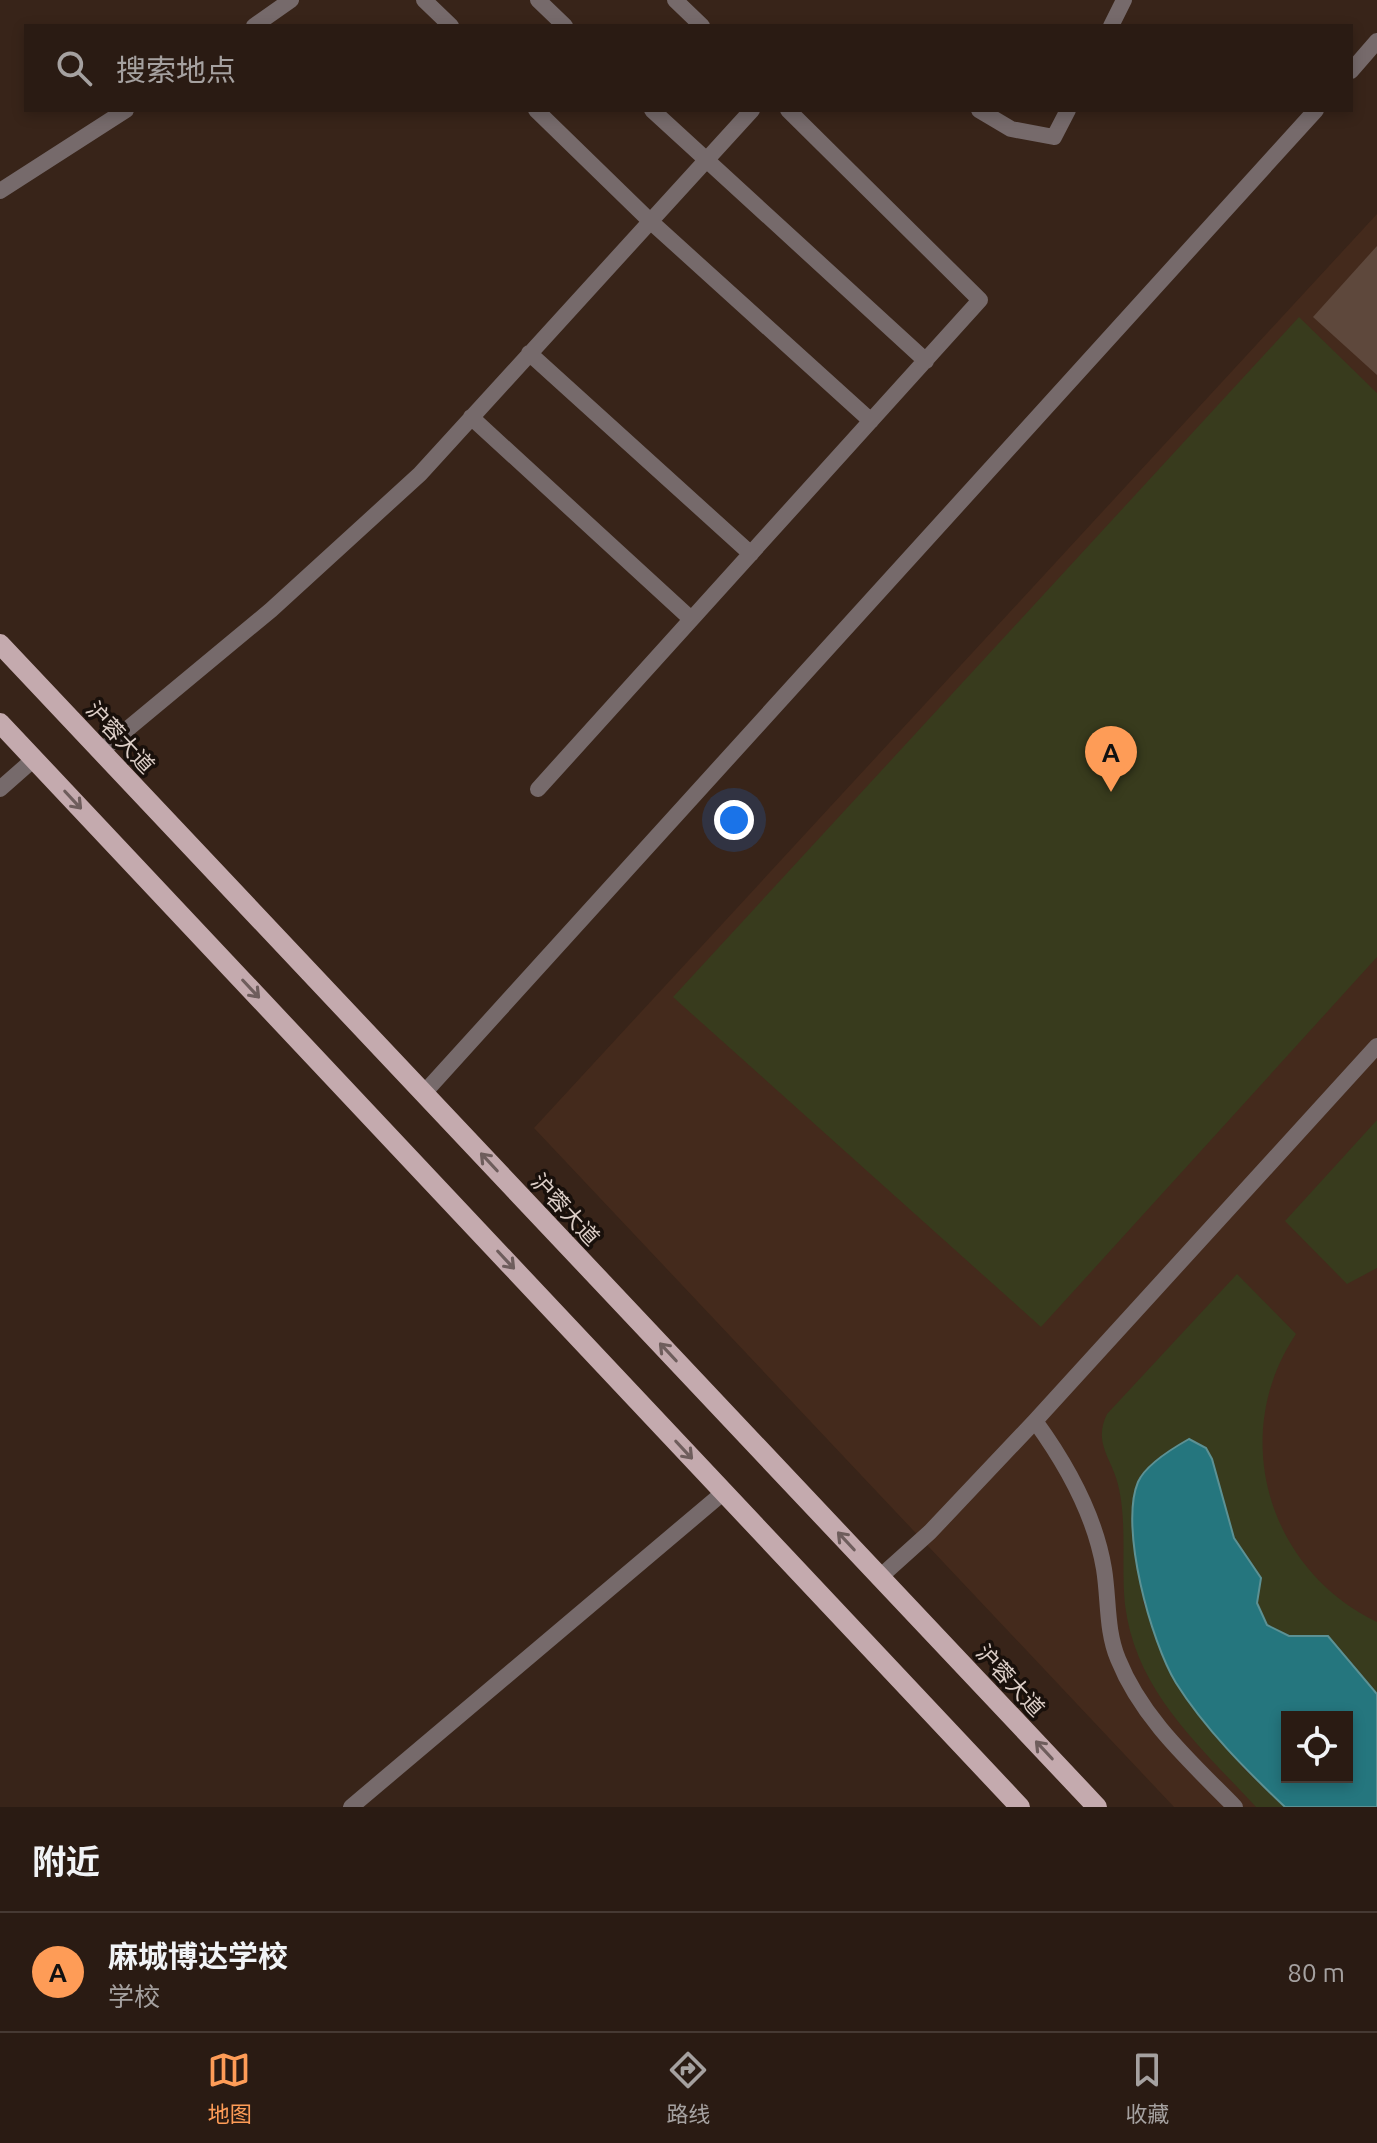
<!DOCTYPE html>
<html lang="zh">
<meta charset="utf-8">
<style>
body{margin:0;font-family:Ubuntu,"Noto Sans SC",sans-serif;background:#362821;color:#f1f3f6}
.controls{position:absolute;right:24px;bottom:24px;display:grid;overflow:hidden;border-radius:0px;box-shadow:0 4px 12px #0003}
.controls button{width:72px;height:72px;display:grid;place-items:center;padding:0;border:0;border-bottom:2px solid #463933;background:#2a1b13;color:#f1f3f6;font:40px sans-serif}
.you{position:absolute;left:734px;top:820px;width:28px;height:28px;margin:-20px;border:6px solid #fff;border-radius:50%;background:#1a73e8;box-shadow:0 0 0 12px #1a73e833}
.badge{display:grid;place-items:center;width:52px;height:52px;border-radius:50%;background:#fe9c57;color:#111;font-size:26px;font-weight:700}
.pin{position:absolute;translate:-50% -66px;filter:drop-shadow(0 2px 4px #0008)}
.pin::after{content:'';position:absolute;top:42px;width:28px;height:24px;background:inherit;clip-path:polygon(0 0,100% 0,50% 100%)}
.list{margin:0;padding:0;list-style:none}
h2{display:flex;justify-content:space-between;align-items:center;height:104px;margin:0;padding:0 32px;font-size:34px}
h2 small{font-size:26px;font-weight:400;color:#a5a1a0}
.list li{display:grid;grid-template-columns:52px 1fr auto;gap:24px;align-items:center;box-sizing:border-box;height:120px;padding:0 32px;border-top:2px solid #463933}
.list b{display:block;font-size:30px;white-space:nowrap}
.list p{margin:0;font-size:26px;white-space:nowrap;color:#a5a1a0}
.list em{font-size:26px;font-style:normal;color:#a5a1a0}
.icon{flex:none;width:44px;height:44px;fill:none;stroke:currentColor;stroke-width:2;stroke-linecap:round;stroke-linejoin:round}
.map{position:relative;flex:none;width:1377px;height:1807px;overflow:hidden}
.search{position:absolute;background:#2a1b13;box-shadow:0 4px 12px #0003;left:24px;right:24px;top:24px;height:88px;display:flex;align-items:center;gap:20px;box-sizing:border-box;padding:0 28px;border-radius:0px;color:#a5a1a0;font-size:30px}
.sheet{height:224px;background:#2a1b13}
nav{display:flex;justify-content:space-around;align-items:center;box-sizing:border-box;height:112px;border-top:2px solid #463933;background:#2a1b13;font-size:22px;color:#a5a1a0}
nav a{display:grid;justify-items:center;gap:4px}
nav .on{color:#fe9c57}
.map>svg:first-child{display:block}
.built{fill:#442a1c;fill-rule:evenodd}
.green{fill:#383b1d}
.water{fill:#25767e;stroke:#5c9194;stroke-width:2;fill-rule:evenodd}
.building{fill:#5e483c}
.lines{fill:none;stroke-linecap:round;stroke-linejoin:round}
.lane{stroke:#766a6b;stroke-width:16}
.street{stroke:#766a6b;stroke-width:16}
.primary{stroke:#c4aaae;stroke-width:20}
.oneway{stroke:#6e5d5c}
.labels{text-anchor:middle;dominant-baseline:central;stroke-width:7;stroke-linejoin:round;paint-order:stroke}
.street-label{font-size:22px;fill:#ddcfc8;stroke:#19100b}
</style>
<div class="map">
<svg width="1377" height="1807" viewBox="0 0 1377 1807">
<rect width="100%" height="100%" fill="#382419"/>
<path class="built" d="M1377,214V1807H1174L534,1128ZM1287,1717H1347V1777H1287Z"/>
<path class="green" d="M1299,317L1377,393V957L1041,1327L673,997Z
M1377,1120V1268L1347,1284L1285,1221Z
M1237,1274L1296,1334C1228,1435 1268,1570 1377,1622V1694L1328,1636H1289L1267,1625L1257,1603L1261,1578L1234,1538L1212,1459L1206,1448L1195,1441L1143,1602L1176,1682L1243,1768L1285,1807H1256C1200,1746 1136,1692 1125,1605C1121,1567 1127,1526 1119,1489C1114,1460 1092,1445 1107,1414Z"/>
<path class="water" d="M1189,1439L1206,1448L1212,1459L1234,1538L1261,1578L1257,1603L1267,1625L1289,1636H1328L1377,1694V1807H1285C1246,1770 1205,1729 1176,1683C1151,1642 1119,1527 1138,1482C1146,1464 1173,1448 1189,1439ZM1287,1717H1347V1777H1287Z"/>
<path class="building" d="M1377,246V375L1313,317Z"/>
<g class="lines">
<path class="lane" d="M424,0L451,26
M538,0L565,26
M675,0L702,26
M1111,26L1124,0
M536,110L649,220L871,421
M652,110L926,361
M979,110L1011,129L1054,137L1068,110
M529,353L751,554
M471,417L691,619
M101,751L271,610L420,474L752,110
M0,789L34,759
M538,789L980,300L788,110
M1035,1421C1067,1465 1095,1515 1104,1569C1109,1600 1106,1630 1118,1659C1142,1719 1191,1762 1235,1807
M880,1577L930,1532L1035,1421L1377,1046"/>
<path class="street" d="M254,26L291,0
M1351,71L1377,41
M0,191L126,110
M424,1093L1316,110
M351,1807L724,1492"/>
<path class="primary" d="M0,644L1097,1807
M0,723L1020,1807"/>
</g>
<defs><path id="oneway-shaft" d="M-6 0H5M1.5-3L5.5 0L1.5 3" fill="none" stroke-width="1.6" stroke-linecap="round" stroke-linejoin="round" transform="scale(2)"/></defs>
<g class="oneway">
<use href="#oneway-shaft" transform="translate(73 800) rotate(47)"/>
<use href="#oneway-shaft" transform="translate(251 989) rotate(47)"/>
<use href="#oneway-shaft" transform="translate(489 1162) rotate(-133)"/>
<use href="#oneway-shaft" transform="translate(506 1260) rotate(47)"/>
<use href="#oneway-shaft" transform="translate(668 1352) rotate(-133)"/>
<use href="#oneway-shaft" transform="translate(684 1450) rotate(47)"/>
<use href="#oneway-shaft" transform="translate(846 1541) rotate(-133)"/>
<use href="#oneway-shaft" transform="translate(1044 1750) rotate(-133)"/>
</g>
<g class="labels">
<g class="street-label">
<text transform="translate(121 737) rotate(47)">沪蓉大道</text>
<text transform="translate(566 1209) rotate(47)">沪蓉大道</text>
<text transform="translate(1011 1680) rotate(47)">沪蓉大道</text>
</g>
</g>
</svg>
<div class="controls">
<button><svg class="icon" aria-label="locate" viewBox="0 0 24 24"><circle cx="12" cy="12" r="6"/><path d="M12 2v4M12 18v4M2 12h4M18 12h4"/></svg></button>
</div>
<div class="you"></div>
<div class="pin badge" style="left:1111px;top:792px">A</div>
<div class="search"><svg class="icon" aria-label="search" viewBox="0 0 24 24"><circle cx="10" cy="10" r="6"/><path d="M15 15l6 6"/></svg>搜索地点</div>
</div>
<section class="sheet">
<h2>附近<small></small></h2>
<ul class="list">
<li><span class="badge">A</span><div><b>麻城博达学校</b><p>学校</p></div><em>80 m</em></li>
</ul>
</section>
<nav>
<a class="on"><svg class="icon" aria-label="map" viewBox="0 0 24 24"><path d="M3 6l6-2 6 2 6-2v14l-6 2-6-2-6 2zM9 4v14M15 6v14"/></svg>地图</a>
<a><svg class="icon" aria-label="directions" viewBox="0 0 24 24"><path d="M12 3l9 9-9 9-9-9zM9 14v-3h6M13 9l2 2-2 2"/></svg>路线</a>
<a><svg class="icon" aria-label="saved" viewBox="0 0 24 24"><path d="M7 4h10v16l-5-4-5 4z"/></svg>收藏</a>
</nav>
